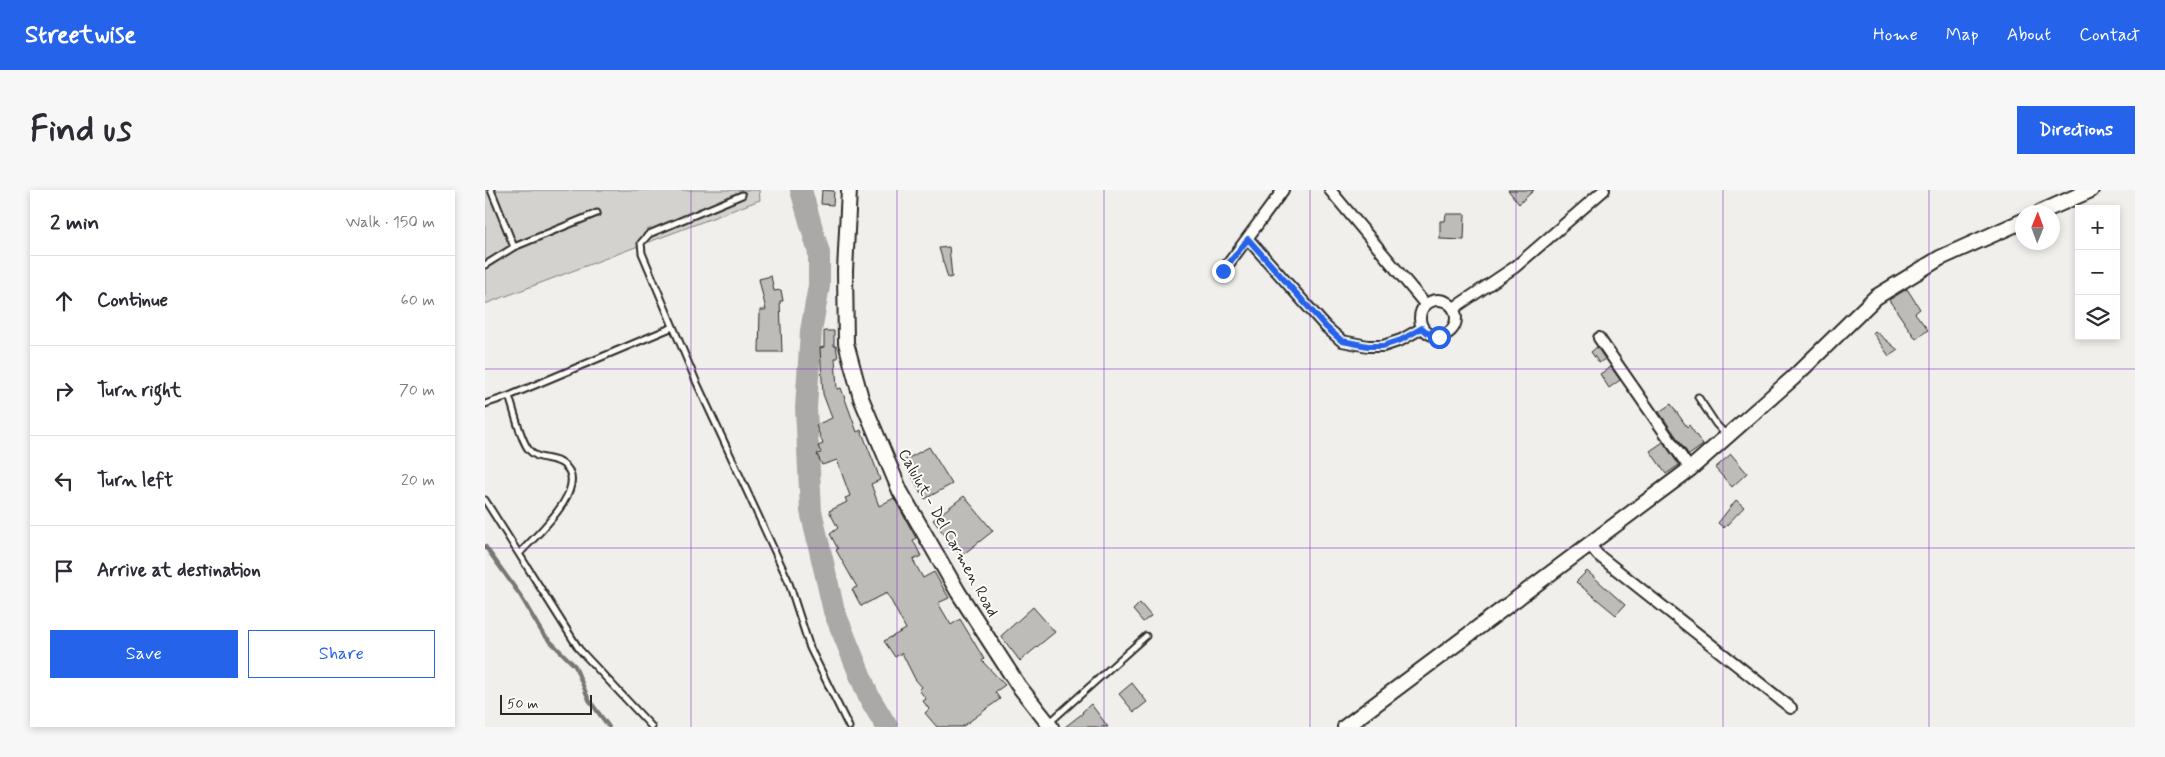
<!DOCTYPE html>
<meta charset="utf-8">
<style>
body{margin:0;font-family:Mynerve,sans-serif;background:#f7f7f7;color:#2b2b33}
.controls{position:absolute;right:15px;top:15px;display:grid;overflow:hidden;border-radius:0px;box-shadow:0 2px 8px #0003}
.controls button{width:45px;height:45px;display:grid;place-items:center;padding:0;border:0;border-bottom:1px solid #e1e1e2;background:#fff;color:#2b2b33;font:25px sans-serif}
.compass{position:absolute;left:1530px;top:15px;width:45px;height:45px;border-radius:50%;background:#fff;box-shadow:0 2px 8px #0003;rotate:1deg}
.scale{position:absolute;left:15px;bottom:12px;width:92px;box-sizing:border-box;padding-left:5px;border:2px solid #2b2b2b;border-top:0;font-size:14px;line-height:18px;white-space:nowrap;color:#2b2b2b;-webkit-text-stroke:4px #fdfcf7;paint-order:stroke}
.stop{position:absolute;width:15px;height:15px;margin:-11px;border:4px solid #2563eb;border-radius:50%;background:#fff}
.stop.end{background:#2563eb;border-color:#fff;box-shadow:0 1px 5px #0008}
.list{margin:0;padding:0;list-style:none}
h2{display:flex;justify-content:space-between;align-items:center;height:65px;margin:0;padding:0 20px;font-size:21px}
h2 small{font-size:16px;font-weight:400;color:#7c7c81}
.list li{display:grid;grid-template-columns:32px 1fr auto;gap:15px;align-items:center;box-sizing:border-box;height:90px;padding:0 20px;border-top:1px solid #e1e1e2}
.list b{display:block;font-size:19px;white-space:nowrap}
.list em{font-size:16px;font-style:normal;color:#7c7c81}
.actions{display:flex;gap:10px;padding:15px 20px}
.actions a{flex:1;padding:11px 0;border:1px solid #2563eb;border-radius:0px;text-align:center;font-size:18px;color:#2563eb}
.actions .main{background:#2563eb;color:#fff}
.icon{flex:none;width:28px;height:28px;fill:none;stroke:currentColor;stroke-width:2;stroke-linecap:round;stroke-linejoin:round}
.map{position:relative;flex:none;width:1650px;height:537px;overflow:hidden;border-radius:0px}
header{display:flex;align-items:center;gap:30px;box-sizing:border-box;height:70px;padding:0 25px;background:#2563eb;color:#fff}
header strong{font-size:24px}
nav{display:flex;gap:28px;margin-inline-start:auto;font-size:18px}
.intro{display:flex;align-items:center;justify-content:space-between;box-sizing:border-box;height:120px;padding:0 30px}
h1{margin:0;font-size:35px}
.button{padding:12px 22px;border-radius:0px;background:#2563eb;color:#fff;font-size:18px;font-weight:700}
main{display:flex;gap:30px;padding:0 30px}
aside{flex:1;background:#fff;border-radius:0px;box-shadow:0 2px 8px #0003}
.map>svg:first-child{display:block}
.green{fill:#d3d2cf;stroke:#7f7e7d}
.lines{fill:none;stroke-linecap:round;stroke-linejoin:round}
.stream{stroke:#777775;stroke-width:4}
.river{stroke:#aaa9a7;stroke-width:22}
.building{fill:#bdbcb8;stroke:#2b2b2b}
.service-casing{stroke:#2b2b2b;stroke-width:9}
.minor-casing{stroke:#2b2b2b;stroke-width:14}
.secondary-casing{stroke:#2b2b2b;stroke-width:18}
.service{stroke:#fdfcf7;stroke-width:5}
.minor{stroke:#fdfcf7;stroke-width:10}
.secondary{stroke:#fdfcf7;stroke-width:14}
.route{stroke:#2563eb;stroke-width:6}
.grid{fill:none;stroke:#7b2cbf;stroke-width:1;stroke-opacity:0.55}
.labels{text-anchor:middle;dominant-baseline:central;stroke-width:4;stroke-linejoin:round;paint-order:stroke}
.street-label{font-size:16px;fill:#2b2b2b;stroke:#fdfcf7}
</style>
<header>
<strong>Streetwise</strong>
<nav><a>Home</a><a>Map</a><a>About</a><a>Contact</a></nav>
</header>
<div class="intro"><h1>Find us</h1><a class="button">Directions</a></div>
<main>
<aside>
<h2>2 min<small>Walk · 150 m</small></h2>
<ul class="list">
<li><svg class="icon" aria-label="ahead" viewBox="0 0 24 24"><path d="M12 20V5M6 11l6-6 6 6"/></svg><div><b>Continue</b></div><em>60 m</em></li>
<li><svg class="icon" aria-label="right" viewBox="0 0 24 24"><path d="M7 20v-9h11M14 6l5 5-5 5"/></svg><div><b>Turn right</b></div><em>70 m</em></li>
<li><svg class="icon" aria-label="left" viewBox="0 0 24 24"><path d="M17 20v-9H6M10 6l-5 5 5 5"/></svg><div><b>Turn left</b></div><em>20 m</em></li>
<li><svg class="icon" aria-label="arrive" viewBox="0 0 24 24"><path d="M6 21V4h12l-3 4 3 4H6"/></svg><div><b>Arrive at destination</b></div></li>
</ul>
<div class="actions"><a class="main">Save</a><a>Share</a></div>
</aside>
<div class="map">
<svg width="1650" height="537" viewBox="0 0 1650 537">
<rect width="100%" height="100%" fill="#f0efeb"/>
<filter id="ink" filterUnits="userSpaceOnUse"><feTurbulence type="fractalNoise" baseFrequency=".02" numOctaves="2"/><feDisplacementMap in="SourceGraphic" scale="10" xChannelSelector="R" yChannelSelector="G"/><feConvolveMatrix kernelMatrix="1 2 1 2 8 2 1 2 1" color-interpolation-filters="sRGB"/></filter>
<g filter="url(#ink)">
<path class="green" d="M0,0H274L275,10L0,114Z"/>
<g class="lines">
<path class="stream" d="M0,356L35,405L58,444L90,476L104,510L124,537"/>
<path class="river" d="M316,0L334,63V96L326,141L321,218L326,321L349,421L384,507L402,537"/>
</g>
<path class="building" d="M337,0L349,1L348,15L336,14Z
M1023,0H1049L1034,14Z
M961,24H980L979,50L955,49V31H960Z
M464,57L467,87L463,88L454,58Z
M286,86L289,101L296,100L298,111H295L297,162H274L275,120H281L274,89Z
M1422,99L1435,119L1430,123L1443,140L1431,149L1404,110Z
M339,141H349V156H351L353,168H350L352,199L356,198L372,242L376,240L391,278L395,290L386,294L394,316L409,308L431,348L428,350L436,366L428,370L438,388L449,382L464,408L453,413L466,435L475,429L499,469L497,471L520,495L510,502L515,509L477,537H452L440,523L444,519L438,511L441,509L434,500L437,497L430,489L417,463L410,467L399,451L421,439L402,403L376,416L367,399L372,397L351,360L353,359L345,344L353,338L344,321L362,312L360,308L365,306L352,270L337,275L332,264L336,263L333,256L338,254L331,235L347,228L338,204L335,158L339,157Z
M1390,141L1413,160L1404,166L1388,143Z
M1112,157L1120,169L1114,173L1106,162Z
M1126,177L1135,190L1124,198L1115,184Z
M1186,214L1202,237L1204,235L1218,255L1204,265L1174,222Z
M1178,252L1194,275L1181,284L1165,261Z
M444,257L467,294L440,309L418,271Z
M1246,264L1262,283L1247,297L1230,278Z
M479,306L508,341L476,366L448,330Z
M1251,310L1259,317L1239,338L1233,333Z
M1102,381L1140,415L1131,425L1091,392Z
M655,413L666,426L658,432L648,420Z
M548,417L570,442L535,471L516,446Z
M647,493L662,512L649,522L634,504Z
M606,514L623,537H580L598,523L597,522Z"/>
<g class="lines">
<defs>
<path id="service" d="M6,0L29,57L112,23
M257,5L164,44L156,53L157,63L211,191L303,390L325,458L364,537
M0,75L29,57
M24,206C29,220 35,249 44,260C53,271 67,266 78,274C108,296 49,347 34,364
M1213,207L1231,234L1242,246
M0,214L24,206L188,137
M0,310L94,459L167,537
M564,533L661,446"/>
<path id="minor" d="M845,0L940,114
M763,49L841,137L857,151L883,156H898L916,150L937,138
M738,81L798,0
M935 128a18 18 0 1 1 36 0a18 18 0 1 1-36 0Z
M969,118L1030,77L1119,0
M1114,148L1205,279
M1104,354L1113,365L1306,518"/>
<path id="secondary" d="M364,0L360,81L361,153L376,208L415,301L473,402L533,495L566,537
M1556,22L1606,0
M860,537L1205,279L1308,188L1391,107L1455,68L1538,31"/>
</defs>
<use href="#service" class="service-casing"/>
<use href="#minor" class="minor-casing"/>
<use href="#secondary" class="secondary-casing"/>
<use href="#service" class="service"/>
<use href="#minor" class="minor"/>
<use href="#secondary" class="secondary"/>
</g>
</g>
<g class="lines" filter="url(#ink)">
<path class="route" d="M738,81L763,49L841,137L857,151L883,156H898L916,150L937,138L944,144L954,147"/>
</g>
<path class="grid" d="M206,0V537M412,0V537M619,0V537M825,0V537M1031,0V537M1238,0V537M1444,0V537M0,179H1650M0,358H1650"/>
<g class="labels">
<g class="street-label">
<text transform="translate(463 343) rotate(61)">Calulut - Del Carmen Road</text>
</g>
</g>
</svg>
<div class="controls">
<button>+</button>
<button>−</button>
<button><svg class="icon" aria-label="layers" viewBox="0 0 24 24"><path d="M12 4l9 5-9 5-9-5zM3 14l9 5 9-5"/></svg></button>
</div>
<svg class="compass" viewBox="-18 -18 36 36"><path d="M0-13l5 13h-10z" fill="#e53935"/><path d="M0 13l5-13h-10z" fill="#7c7c81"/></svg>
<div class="scale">50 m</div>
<div class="stop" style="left:954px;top:147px"></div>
<div class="stop end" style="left:738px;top:81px"></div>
</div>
</main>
